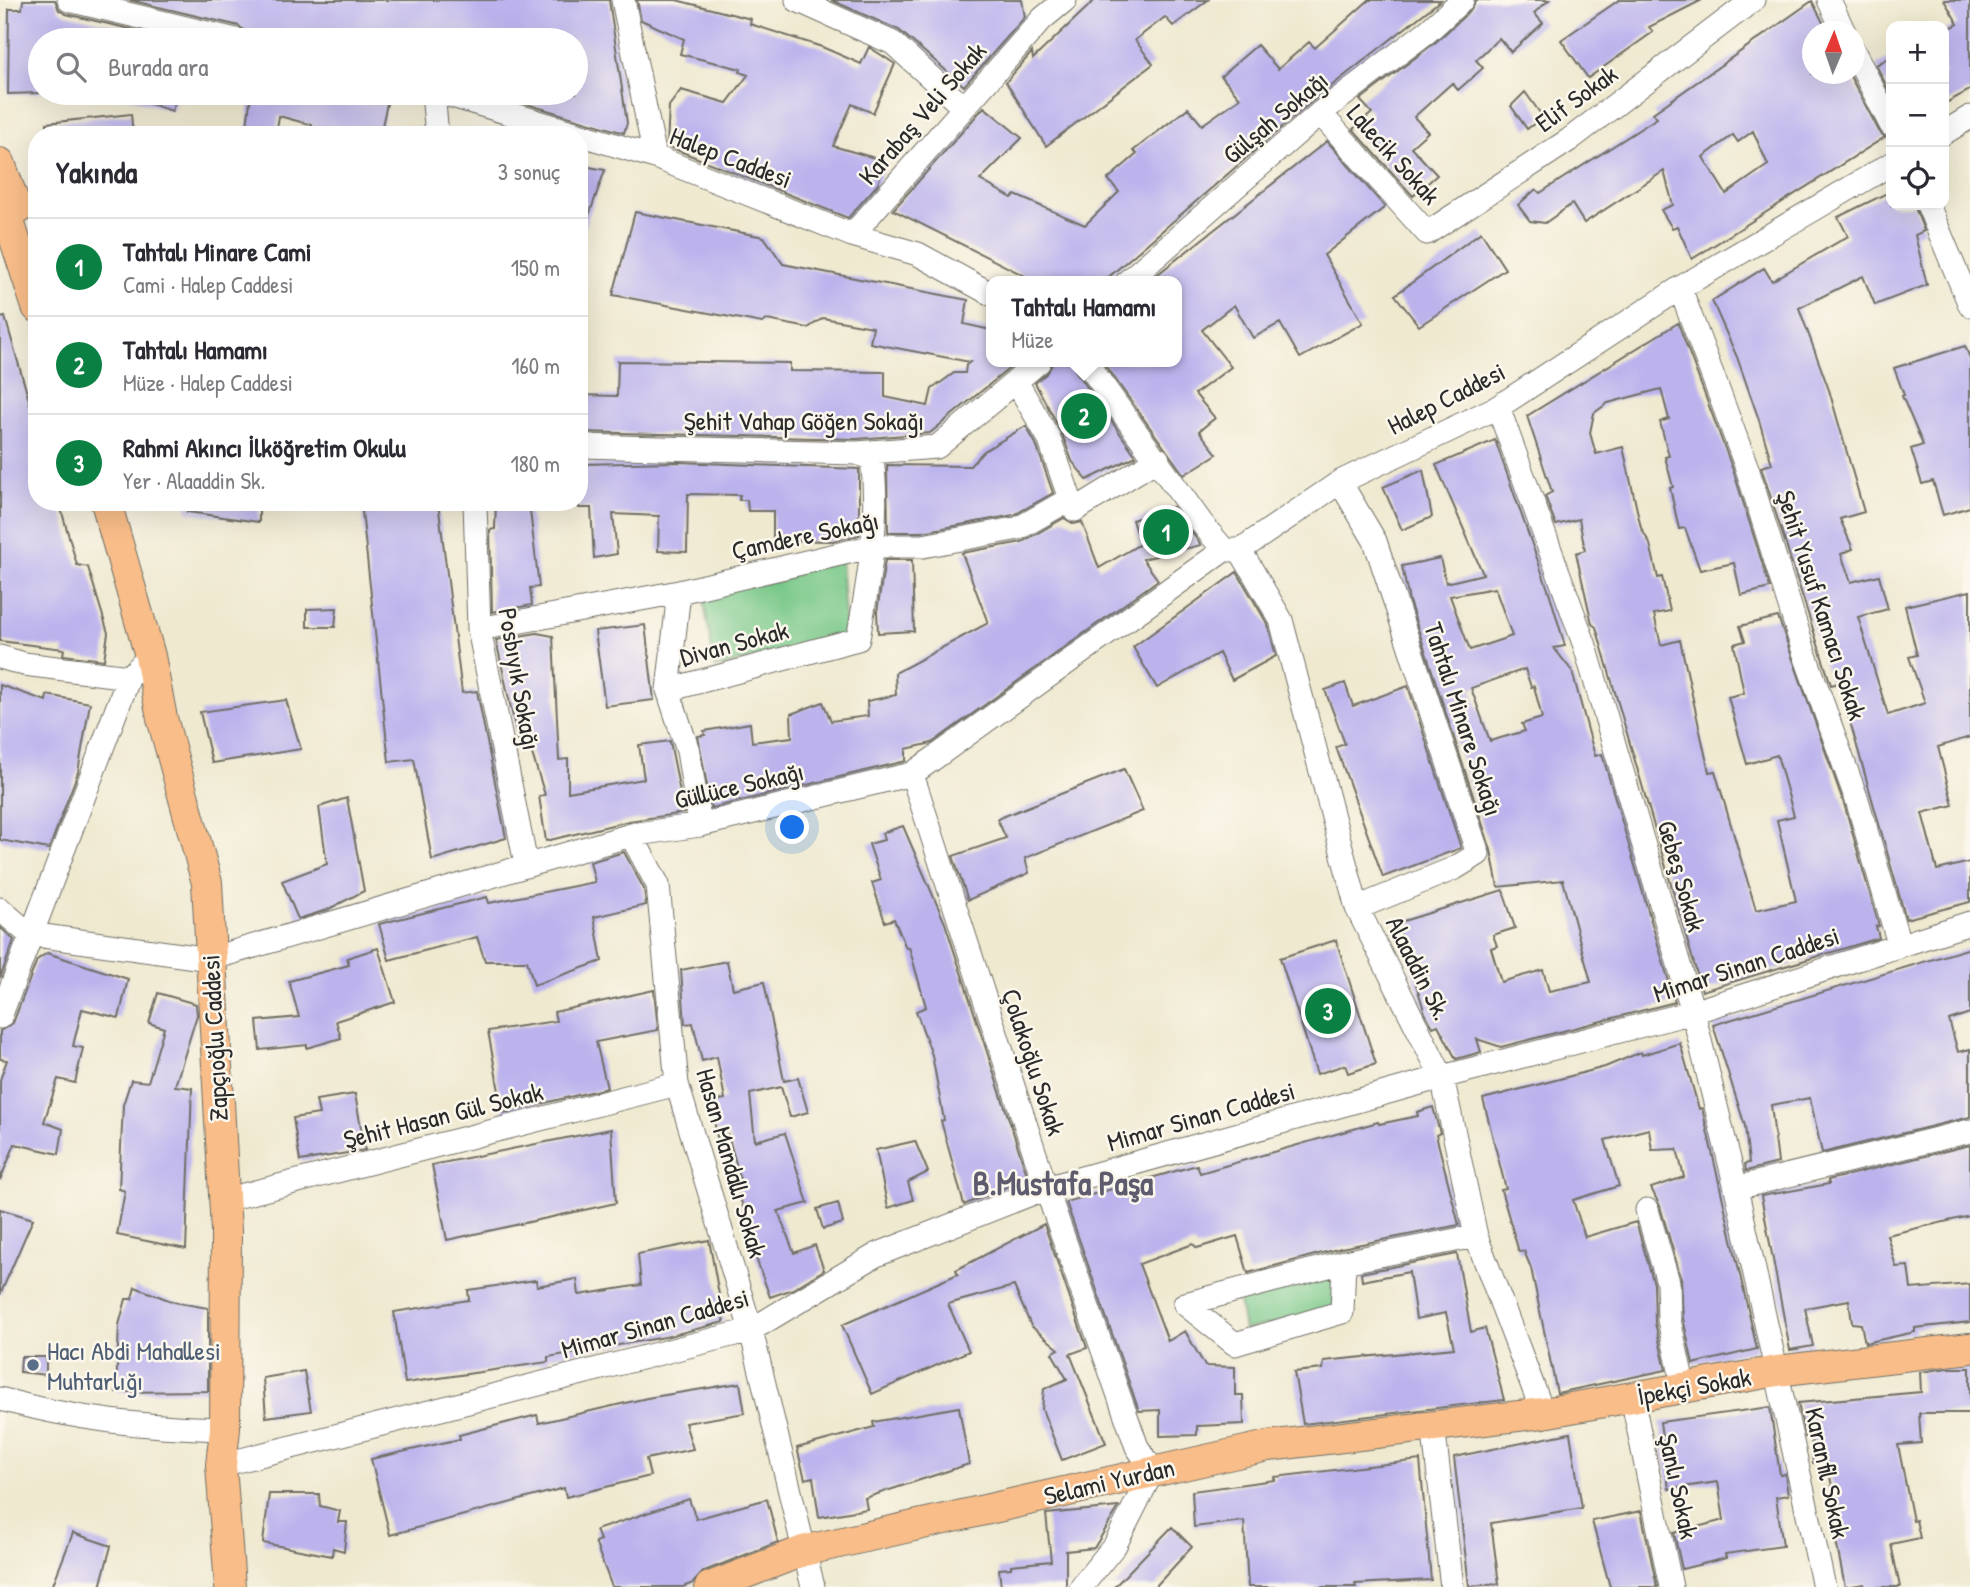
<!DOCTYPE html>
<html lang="tr">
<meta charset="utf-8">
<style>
body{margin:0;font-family:"Patrick Hand",sans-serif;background:#f7f7f7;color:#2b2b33}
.controls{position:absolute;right:21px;top:21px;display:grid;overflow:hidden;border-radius:14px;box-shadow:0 7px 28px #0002}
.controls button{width:63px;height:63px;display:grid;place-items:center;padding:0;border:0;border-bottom:2px solid #e1e1e2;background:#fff;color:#2b2b33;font:35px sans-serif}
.compass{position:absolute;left:1802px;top:21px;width:63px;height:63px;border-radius:50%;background:#fff;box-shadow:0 7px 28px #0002;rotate:2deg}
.you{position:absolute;left:793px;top:828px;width:24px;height:24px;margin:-18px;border:5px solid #fff;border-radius:50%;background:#1a73e8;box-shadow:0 0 0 10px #1a73e833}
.badge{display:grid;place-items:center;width:46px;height:46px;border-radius:50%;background:#0b8043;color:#fff;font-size:23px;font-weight:700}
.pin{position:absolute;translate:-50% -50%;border:4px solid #fff;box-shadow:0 2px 7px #0006}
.popup{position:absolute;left:986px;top:276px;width:196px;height:91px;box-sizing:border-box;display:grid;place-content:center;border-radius:14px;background:#fff;filter:drop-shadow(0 2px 5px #0005);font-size:23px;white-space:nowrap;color:#7c7c81}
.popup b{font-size:26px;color:#2b2b33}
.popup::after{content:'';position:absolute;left:50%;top:100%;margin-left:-14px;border:14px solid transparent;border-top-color:#fff}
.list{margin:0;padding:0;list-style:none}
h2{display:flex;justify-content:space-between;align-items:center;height:91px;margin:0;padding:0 28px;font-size:30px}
h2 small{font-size:23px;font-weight:400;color:#7c7c81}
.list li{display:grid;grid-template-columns:46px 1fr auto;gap:21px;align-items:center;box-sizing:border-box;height:98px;padding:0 28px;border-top:2px solid #e1e1e2}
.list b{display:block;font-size:26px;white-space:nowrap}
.list p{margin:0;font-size:23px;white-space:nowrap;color:#7c7c81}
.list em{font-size:23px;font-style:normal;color:#7c7c81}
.icon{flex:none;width:38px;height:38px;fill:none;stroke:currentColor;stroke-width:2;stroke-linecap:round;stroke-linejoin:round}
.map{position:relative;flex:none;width:1970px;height:1587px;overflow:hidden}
.search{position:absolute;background:#fff;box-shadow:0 7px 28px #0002;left:28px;top:28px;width:560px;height:77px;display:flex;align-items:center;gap:18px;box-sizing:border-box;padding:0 24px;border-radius:38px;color:#7c7c81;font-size:26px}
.panel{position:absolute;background:#fff;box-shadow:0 7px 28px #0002;left:28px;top:126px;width:560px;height:385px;border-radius:28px}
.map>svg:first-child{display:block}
.green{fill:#78c888;stroke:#527a5a;stroke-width:2}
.building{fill:#bcb3ed;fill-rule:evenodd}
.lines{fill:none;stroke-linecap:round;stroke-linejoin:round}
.minor-casing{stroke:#706e65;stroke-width:25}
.major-casing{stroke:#706e65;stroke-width:32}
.minor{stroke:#fff;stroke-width:23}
.major{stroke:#f8bd89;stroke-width:30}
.service-dot{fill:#5c6f8a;stroke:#fbf7ec;stroke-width:2.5}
.labels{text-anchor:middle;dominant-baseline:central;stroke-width:5;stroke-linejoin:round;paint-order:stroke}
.street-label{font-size:26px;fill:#2b2b2b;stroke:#fbf7ec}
.service-label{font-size:26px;fill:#4e5e75;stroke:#fbf7ec;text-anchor:start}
.district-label{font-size:33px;font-weight:bold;fill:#5e5b6f;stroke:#fbf7ec}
</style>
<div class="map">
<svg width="1970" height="1587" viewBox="0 0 1970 1587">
<rect width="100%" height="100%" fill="#fbf7ec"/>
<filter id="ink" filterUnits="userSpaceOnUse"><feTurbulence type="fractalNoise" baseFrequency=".0143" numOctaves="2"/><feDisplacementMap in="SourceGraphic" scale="14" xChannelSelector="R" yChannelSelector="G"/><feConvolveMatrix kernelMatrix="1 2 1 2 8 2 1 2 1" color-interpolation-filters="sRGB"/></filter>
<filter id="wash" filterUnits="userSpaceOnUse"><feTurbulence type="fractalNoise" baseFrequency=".00686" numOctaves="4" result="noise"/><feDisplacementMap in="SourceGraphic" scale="28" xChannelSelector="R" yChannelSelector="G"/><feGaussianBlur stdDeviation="1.57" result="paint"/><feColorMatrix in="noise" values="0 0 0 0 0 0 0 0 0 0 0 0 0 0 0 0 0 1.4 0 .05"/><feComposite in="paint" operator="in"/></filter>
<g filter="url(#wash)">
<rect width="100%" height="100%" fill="#efe9d0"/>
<path class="green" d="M841,560L846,635L715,668L703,596Z
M1337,1272L1334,1310L1244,1330L1238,1295Z"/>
<g id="blocks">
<path class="building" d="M23,0H55L59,10L66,14L177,40H40V93L8,94L9,9H22Z
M129,0H609L627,123L624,133L490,93H576V40H253L239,26Z
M637,0H676L751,19L750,24L822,47L861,64L869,47L895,64L873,113L852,104L833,146L885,161L878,184L848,218L667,146L669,106L681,90L727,103L748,75L740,72L741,69L680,54L684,39L641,20Z
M831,0H1022L1025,17L964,86L899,30Z
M1095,0H1208L1173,26L1165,17L1135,40L1153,64L1046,146L1006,82L1032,52L1033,59Z
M1369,0H1441L1311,102L1104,281H1035L893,210L984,107L1022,138L980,180L1012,198L1015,195L1085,225L1119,192L1108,179L1137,154L1133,151L1188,108L1202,125L1240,98L1221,76L1257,45L1278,69L1309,42L1315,48Z
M1476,0H1549L1534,13L1543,23L1511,52L1499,38L1476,60L1483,68L1458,90L1452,83L1414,117L1428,132L1411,147L1437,175L1413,196L1353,129L1372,113L1360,100L1437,41L1471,10Z
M1619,0H1702L1649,27L1653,32L1588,78L1561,40Z
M1944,0H1970V90L1944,104V31L1958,24Z
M1812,1L1828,32H1812V74H1849L1879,131L1885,137L1692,259L1677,226L1672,228L1661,210L1673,205L1664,171L1584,223L1572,204L1545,223L1530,221L1518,205L1536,189L1540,193L1657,118L1653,113ZM1753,131L1768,165L1726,194L1703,157L1733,135L1738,142Z
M1891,57V95L1876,65Z
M1525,92L1543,117L1527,129L1511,106Z
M127,93H178L172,111L126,96Z
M251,93H359L388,99L380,135H310L312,125L279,116L276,134L246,135Z
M131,114L133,135H47V123Z
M1327,141L1385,207L1324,255L1363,323L1300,358L1280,323L1253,338L1234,305L1202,330L1231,367L1195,394L1215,418L1199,431L1217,454L1184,475L1103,362H1177V281H1149Z
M579,165L605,170L582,235H579Z
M1891,191V205H1914L1924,231L1915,235L1927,285L1875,305L1863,276L1799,308L1829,390L1864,512L1840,519L1853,549L1841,554L1851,582L1879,575L1888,609L1858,617L1888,715L1925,703L1909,657L1917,655L1905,606L1970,591V737L1938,747L1953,805L1922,813L1937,870L1970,862V902L1906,919L1839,683L1831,685L1761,467L1772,464L1758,417L1737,357L1712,301L1764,268L1772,281L1848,236L1838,217Z
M635,212L764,237L783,264L968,300L964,324L991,330V362H1017L930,433L857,439L579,432V395L617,396L618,361L790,363V371L885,372V397L928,406L932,389L954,373H965L966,365L970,362L870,343L873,327L823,318L808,328L767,320L762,323L613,295Z
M1481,232L1505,269L1419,326L1395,295Z
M5,317L37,428V502H59L77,565L88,567L108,633L104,660L63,655L64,649L0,641V318Z
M1678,323L1734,473L1770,588L1741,595L1734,563L1700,570L1685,528L1679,529L1670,488L1673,487L1665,457L1669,456L1660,422L1669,419L1661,389L1608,403L1594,413L1590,433L1596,454L1623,447L1641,528L1650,544L1658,578L1662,577L1670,611L1654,614L1661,645L1680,640L1709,772L1715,771L1756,910L1796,901L1777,820L1794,816L1777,755L1747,764L1728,697L1744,693L1734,644L1745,641L1740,626L1778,617L1845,807L1879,926H1876L1879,938L1702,991L1596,627L1592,624L1576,553L1585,550L1579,519L1556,525L1545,496L1552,492L1527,416Z
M1965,346L1970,358V507L1943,515L1933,481L1922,484L1911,449L1923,445L1902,396L1904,395L1894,368Z
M1053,362H1072L1075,370L1136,456L1087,480L1072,461L1061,431L1035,383L1048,372Z
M1026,426L1036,444L1053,493L1014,515L922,532H888L887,465L970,466L984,451Z
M1495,440L1550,595L1565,646L1554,648L1572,671L1595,756L1602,754L1675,1002L1501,1047L1477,1039L1481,1052L1456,1059L1438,1025L1433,1027L1425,1013L1397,923L1503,890L1515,928L1493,935L1497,946L1491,948L1501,982L1543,970L1549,991L1591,982L1563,880L1498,887L1491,850L1409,601L1402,566L1440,558L1446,583L1483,574L1436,465ZM1495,588L1512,636L1470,650L1450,596ZM1525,669L1531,687L1534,686L1542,718L1522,724L1525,731L1490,741L1471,688Z
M678,462L859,469V535L833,541L773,540V511H748L747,500H739L740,495L688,494L687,552L658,551L659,516L613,514L617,554L594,558L591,508H579V464Z
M1423,470L1432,517L1402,530L1383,487Z
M188,502H259V522L187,512Z
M361,502H438L462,693L477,691L506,838L432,860L414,759L389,762Z
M496,502H529L539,587L530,588L532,605L492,612L490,530L495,529Z
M1173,507L1201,545L1143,559L1158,580L932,743L906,749V761L711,808L698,736L705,735L704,731L750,723L752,742L792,737L791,714L823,702L831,721L868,716L867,701L896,695L895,673L988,623L962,553L1022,542L1064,518L1074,524L1082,522L1099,568L1140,544L1132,520Z
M885,560H912L914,631L878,633L877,612Z
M1237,572L1268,625L1276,656L1232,680L1219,653L1157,688L1133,647Z
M337,608L335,627H307V609Z
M645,625L654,700L605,706L595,631Z
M537,633L553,636L559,760L568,759V792L644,779L639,745L670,741L684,813L629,821L546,841L539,796L545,795L528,741L518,740L496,640Z
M1345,683L1353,706L1408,686L1461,848L1383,877L1336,747L1345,744L1325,690Z
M0,685L46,701L47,695L90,703L78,772L49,849L0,840Z
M286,700L301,749L212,763L200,712Z
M1124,769L1143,811L1025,858L1029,873L968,900L953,856L1006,838L997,819Z
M347,798L364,891L327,910L298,919L282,881L327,864L319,807Z
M903,826L945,923L1028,1178L964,1205L941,1121L944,1120L932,1055L916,1011L926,1007L909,947L906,948L894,919L885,922L872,883L881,880L869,844L884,840L882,833Z
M624,852L644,889L646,905L594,917L602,961L534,985L527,961H485L477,937L389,960L379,924L487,897L489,903L595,882L590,862Z
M0,927L14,940L0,978Z
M1336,940L1376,1064L1348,1073L1345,1065L1317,1074L1280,958Z
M378,948L395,1002L336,1021L341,1038L307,1048V1045L260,1050L257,1021L299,1017L289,981L349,965L347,958Z
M1970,948V1013L1949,1020L1958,1052L1970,1049V1117L1822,1153L1810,1098L1771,1105L1778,1163L1746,1171L1745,1164L1749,1163L1745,1126L1713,1025Z
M47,953L128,979L119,1018L82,1009L73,1046L83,1048L75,1083L58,1079L44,1122L63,1129L59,1154L15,1144L0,1180V1080L7,1060L0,1059V1031L13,1023L37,960Z
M727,961L733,989L764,982L784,1081L798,1078L808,1112L790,1117L781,1087L750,1094L755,1141L785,1133L808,1203L778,1211L794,1253L815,1245L824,1270L793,1289L770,1297L751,1244L753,1243L735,1179L740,1178L728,1135L717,1137L711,1102L725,1099L717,1057L702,1061L693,1023L685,1024L681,970Z
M654,990L658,1030L596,1042L607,1088L503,1113L488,1031L556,1021L554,1012Z
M158,993L196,1004L197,1015L175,1086L192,1088L186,1249L117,1235L125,1191L119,1189L123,1105L131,1080L148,1082L164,1028L149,1023Z
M1680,1043L1699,1109L1702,1108L1757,1349L1693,1364L1683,1318L1681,1278L1660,1206L1651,1188L1684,1177L1677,1149L1652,1150L1649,1129L1605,1140L1619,1186L1573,1200L1585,1237L1636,1222L1654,1284L1655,1323L1666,1370L1557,1393L1531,1268L1524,1251L1519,1252L1501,1190L1506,1189L1483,1099L1605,1067L1641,1052L1642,1055Z
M355,1094L365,1150L300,1161L293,1118L319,1114L316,1100Z
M1433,1107L1440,1133L1436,1135L1459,1225L1341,1248L1248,1273L1237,1236L1197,1248L1193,1244L1139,1264L1168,1341L1185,1331L1205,1366L1235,1367V1395H1243L1244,1424L1197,1426V1435L1160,1436V1410L1139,1411L1066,1202L1197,1165L1200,1173L1378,1122L1379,1124L1418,1116L1417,1112Z
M611,1129L616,1203L447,1240L432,1165Z
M915,1141L928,1172L908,1182L913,1200L888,1208L876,1150Z
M1970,1145V1216L1887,1235L1896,1267L1908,1266L1911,1289L1970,1284V1322L1915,1328V1332L1865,1343L1861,1324L1852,1323L1849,1300L1805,1308L1813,1346L1790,1350L1761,1196L1829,1184L1828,1180Z
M838,1203L843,1223L823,1229L817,1209Z
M0,1209L33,1219L0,1295Z
M1044,1224L1087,1348L1070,1354L1106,1443L1062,1460L1042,1409L1044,1389L1067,1379L1052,1353L1059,1349L1031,1326L1014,1286L948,1304L969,1351L872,1394L842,1325L958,1274L956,1270Z
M709,1240L724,1322L665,1337L548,1357V1362L405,1383L394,1312L469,1300L468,1290L536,1280L537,1286L577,1279L579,1295L641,1285L638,1254Z
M1457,1254L1471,1332L1485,1328L1504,1400L1303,1424L1294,1372L1323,1369L1324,1361L1454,1348L1446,1313L1416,1319L1409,1272L1362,1281L1361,1273Z
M135,1287L174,1302L208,1308V1391L116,1392L119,1325L126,1299H132Z
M21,1357H46V1375L20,1372Z
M1948,1368H1970V1413H1919L1921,1443L1898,1445L1913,1521L1916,1520L1920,1538L1891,1544L1900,1587H1865L1864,1584L1845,1587L1835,1536L1842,1535L1827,1462L1813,1463L1811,1436L1805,1437L1798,1403L1921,1392L1920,1372Z
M304,1371L311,1411L266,1417L263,1378Z
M740,1383L745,1413L685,1423L693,1449L646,1459L650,1476L566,1497L564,1488L390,1535L371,1459L460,1439L459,1435L537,1415L539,1423L647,1398Z
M959,1407L969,1464L865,1498L867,1509L819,1517L813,1477L805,1479L797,1448L874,1427L873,1422Z
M1770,1407L1780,1475L1785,1474L1788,1495L1776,1497L1783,1546L1725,1554L1726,1558L1682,1569L1674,1533L1724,1520L1718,1482L1669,1489L1660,1422Z
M1570,1433L1582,1508L1491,1523L1499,1584L1469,1586L1454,1457Z
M1420,1460L1431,1580L1355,1584L1356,1587H1248L1244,1521L1194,1527L1192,1491L1275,1480L1274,1477Z
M269,1494H319L320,1506L340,1511L338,1522H347L344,1551L333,1548L332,1556L263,1543Z
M689,1499L696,1519L767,1499L778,1542L704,1571L693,1583L683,1587H612L595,1542L600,1540L596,1530Z
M1119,1507L1094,1548L1066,1551V1587H1001L999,1569L1011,1568V1565L1051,1561L1046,1514Z
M1641,1511L1657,1587H1610L1592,1521Z
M1172,1527L1192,1547L1155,1587H1114Z
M73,1533L111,1546L100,1587H52Z"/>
</g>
</g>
<g filter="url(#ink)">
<use href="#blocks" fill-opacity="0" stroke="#706e65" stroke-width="2"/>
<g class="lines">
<defs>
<path id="minor" d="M69,0L236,40
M623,0L655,157
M797,0L893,43L963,107
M1829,0L1844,32
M1854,52L1891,125
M433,93L437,135
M442,93L655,157L852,235L918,254L991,294
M1320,113L1427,233L1569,140L1753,0
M1944,133L1970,117
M1928,205L1970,305
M852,235L1042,19L1065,0
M1128,281L1320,113L1428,31L1462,0
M1680,288L1747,468L1804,652L1858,803L1899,944
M1086,362L1203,525L1224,550H1240L1340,482L1498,407L1680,288L1891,164
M1017,383L1049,438L1070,499
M1498,407L1585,646L1693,1012L1736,1188L1824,1587
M579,446L857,453L937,447L1039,362
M1340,482L1375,541L1478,854L1455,868L1357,908
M475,502L479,629L526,864
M1240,550L1281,620L1357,908L1442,1077L1476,1236L1543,1413
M679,592L668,690L688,751L700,825
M479,629L679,592L874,546H923L1019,528L1070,499L1075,510L1158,459
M0,657L24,664L129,677
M668,690L858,639C869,578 880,520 872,459L857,453
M912,774L1046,1188L1137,1447L1153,1470L1115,1545L1081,1587
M631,835L658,885L677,1084L751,1330L813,1587
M0,909L29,934L210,959L631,835L700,825L912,774L1224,550
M0,1017L129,677L150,656
M1736,1188L1970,1131
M224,1200L677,1084
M1647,1210L1668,1282L1669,1320L1684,1388
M1344,1262L1185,1304L1235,1344L1342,1312L1344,1262L1476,1236
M1632,1397L1671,1587
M0,1399C78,1420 145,1427 225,1429
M1433,1425L1452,1587
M221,1465L751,1330L876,1255L1046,1188L1442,1077L1693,1012L1970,923"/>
<path id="major" d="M0,163L17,210
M0,194L37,307
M106,502L150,656L162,718L207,883L226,1231L225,1429L221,1465L230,1587
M710,1587L803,1551L1268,1446L1543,1413L1777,1371L1970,1348"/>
</defs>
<use href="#minor" class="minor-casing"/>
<use href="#major" class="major-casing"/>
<use href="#minor" class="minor"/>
<use href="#major" class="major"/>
</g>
</g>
<circle class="service-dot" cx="33" cy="1365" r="7"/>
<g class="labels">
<g class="street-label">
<text transform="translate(1576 98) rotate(-36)">Elif Sokak</text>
<text transform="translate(922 113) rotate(-49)">Karabaş Veli Sokak</text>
<text transform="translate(1275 117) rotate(-40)">Gülşah Sokağı</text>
<text transform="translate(1394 154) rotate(48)">Lalecik Sokak</text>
<text transform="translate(731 157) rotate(21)">Halep Caddesi</text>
<text transform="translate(1446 398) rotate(-27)">Halep Caddesi</text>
<text x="804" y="420">Şehit Vahap Göğen Sokağı</text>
<text transform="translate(805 535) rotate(-12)">Çamdere Sokağı</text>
<text transform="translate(1822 605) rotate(72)">Şehit Yusuf Kamacı Sokak</text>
<text transform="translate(734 643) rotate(-15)">Divan Sokak</text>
<text transform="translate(520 679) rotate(80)">Posbıyık Sokağı</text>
<text transform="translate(1464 719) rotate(72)">Tahtalı Minare Sokağı</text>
<text transform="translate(739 785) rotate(-13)">Güllüce Sokağı</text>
<text transform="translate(1682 876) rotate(74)">Gebeş Sokak</text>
<text transform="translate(1746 964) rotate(-18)">Mimar Sinan Caddesi</text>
<text transform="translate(1419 968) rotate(63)">Alaaddin Sk.</text>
<text transform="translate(214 1038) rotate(-93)">Zapçıoğlu Caddesi</text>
<text transform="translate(1034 1062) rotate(72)">Çolakoğlu Sokak</text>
<text transform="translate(443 1115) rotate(-14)">Şehit Hasan Gül Sokak</text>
<text transform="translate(1201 1116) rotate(-16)">Mimar Sinan Caddesi</text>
<text transform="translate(732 1163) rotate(74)">Hasan Mandallı Sokak</text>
<text transform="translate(655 1323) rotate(-16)">Mimar Sinan Caddesi</text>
<text transform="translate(1694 1386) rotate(-10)">İpekçi Sokak</text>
<text transform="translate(1828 1473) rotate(78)">Karanfil Sokak</text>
<text transform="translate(1109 1481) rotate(-13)">Selami Yurdan</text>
<text transform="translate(1679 1486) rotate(78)">Şanlı Sokak</text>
</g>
<g class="service-label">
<text x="47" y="1350">Hacı Abdi Mahallesi<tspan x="47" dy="30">Muhtarlığı</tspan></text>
</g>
<g class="district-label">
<text x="1063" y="1183">B.Mustafa Paşa</text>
</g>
</g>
</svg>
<div class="controls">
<button>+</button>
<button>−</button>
<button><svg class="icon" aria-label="locate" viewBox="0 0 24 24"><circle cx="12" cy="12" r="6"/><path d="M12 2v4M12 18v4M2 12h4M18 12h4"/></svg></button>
</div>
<svg class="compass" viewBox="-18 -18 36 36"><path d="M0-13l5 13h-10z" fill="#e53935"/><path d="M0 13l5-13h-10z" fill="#7c7c81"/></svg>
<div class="you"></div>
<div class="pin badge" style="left:1166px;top:532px">1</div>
<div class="pin badge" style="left:1084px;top:416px">2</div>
<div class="popup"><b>Tahtalı Hamamı</b>Müze</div>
<div class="pin badge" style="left:1328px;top:1011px">3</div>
<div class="search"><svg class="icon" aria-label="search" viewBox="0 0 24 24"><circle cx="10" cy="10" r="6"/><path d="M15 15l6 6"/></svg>Burada ara</div>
<section class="panel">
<h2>Yakında<small>3 sonuç</small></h2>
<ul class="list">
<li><span class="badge">1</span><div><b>Tahtalı Minare Cami</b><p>Cami · Halep Caddesi</p></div><em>150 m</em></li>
<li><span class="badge">2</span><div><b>Tahtalı Hamamı</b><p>Müze · Halep Caddesi</p></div><em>160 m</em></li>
<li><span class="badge">3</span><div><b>Rahmi Akıncı İlköğretim Okulu</b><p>Yer · Alaaddin Sk.</p></div><em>180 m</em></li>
</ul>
</section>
</div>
